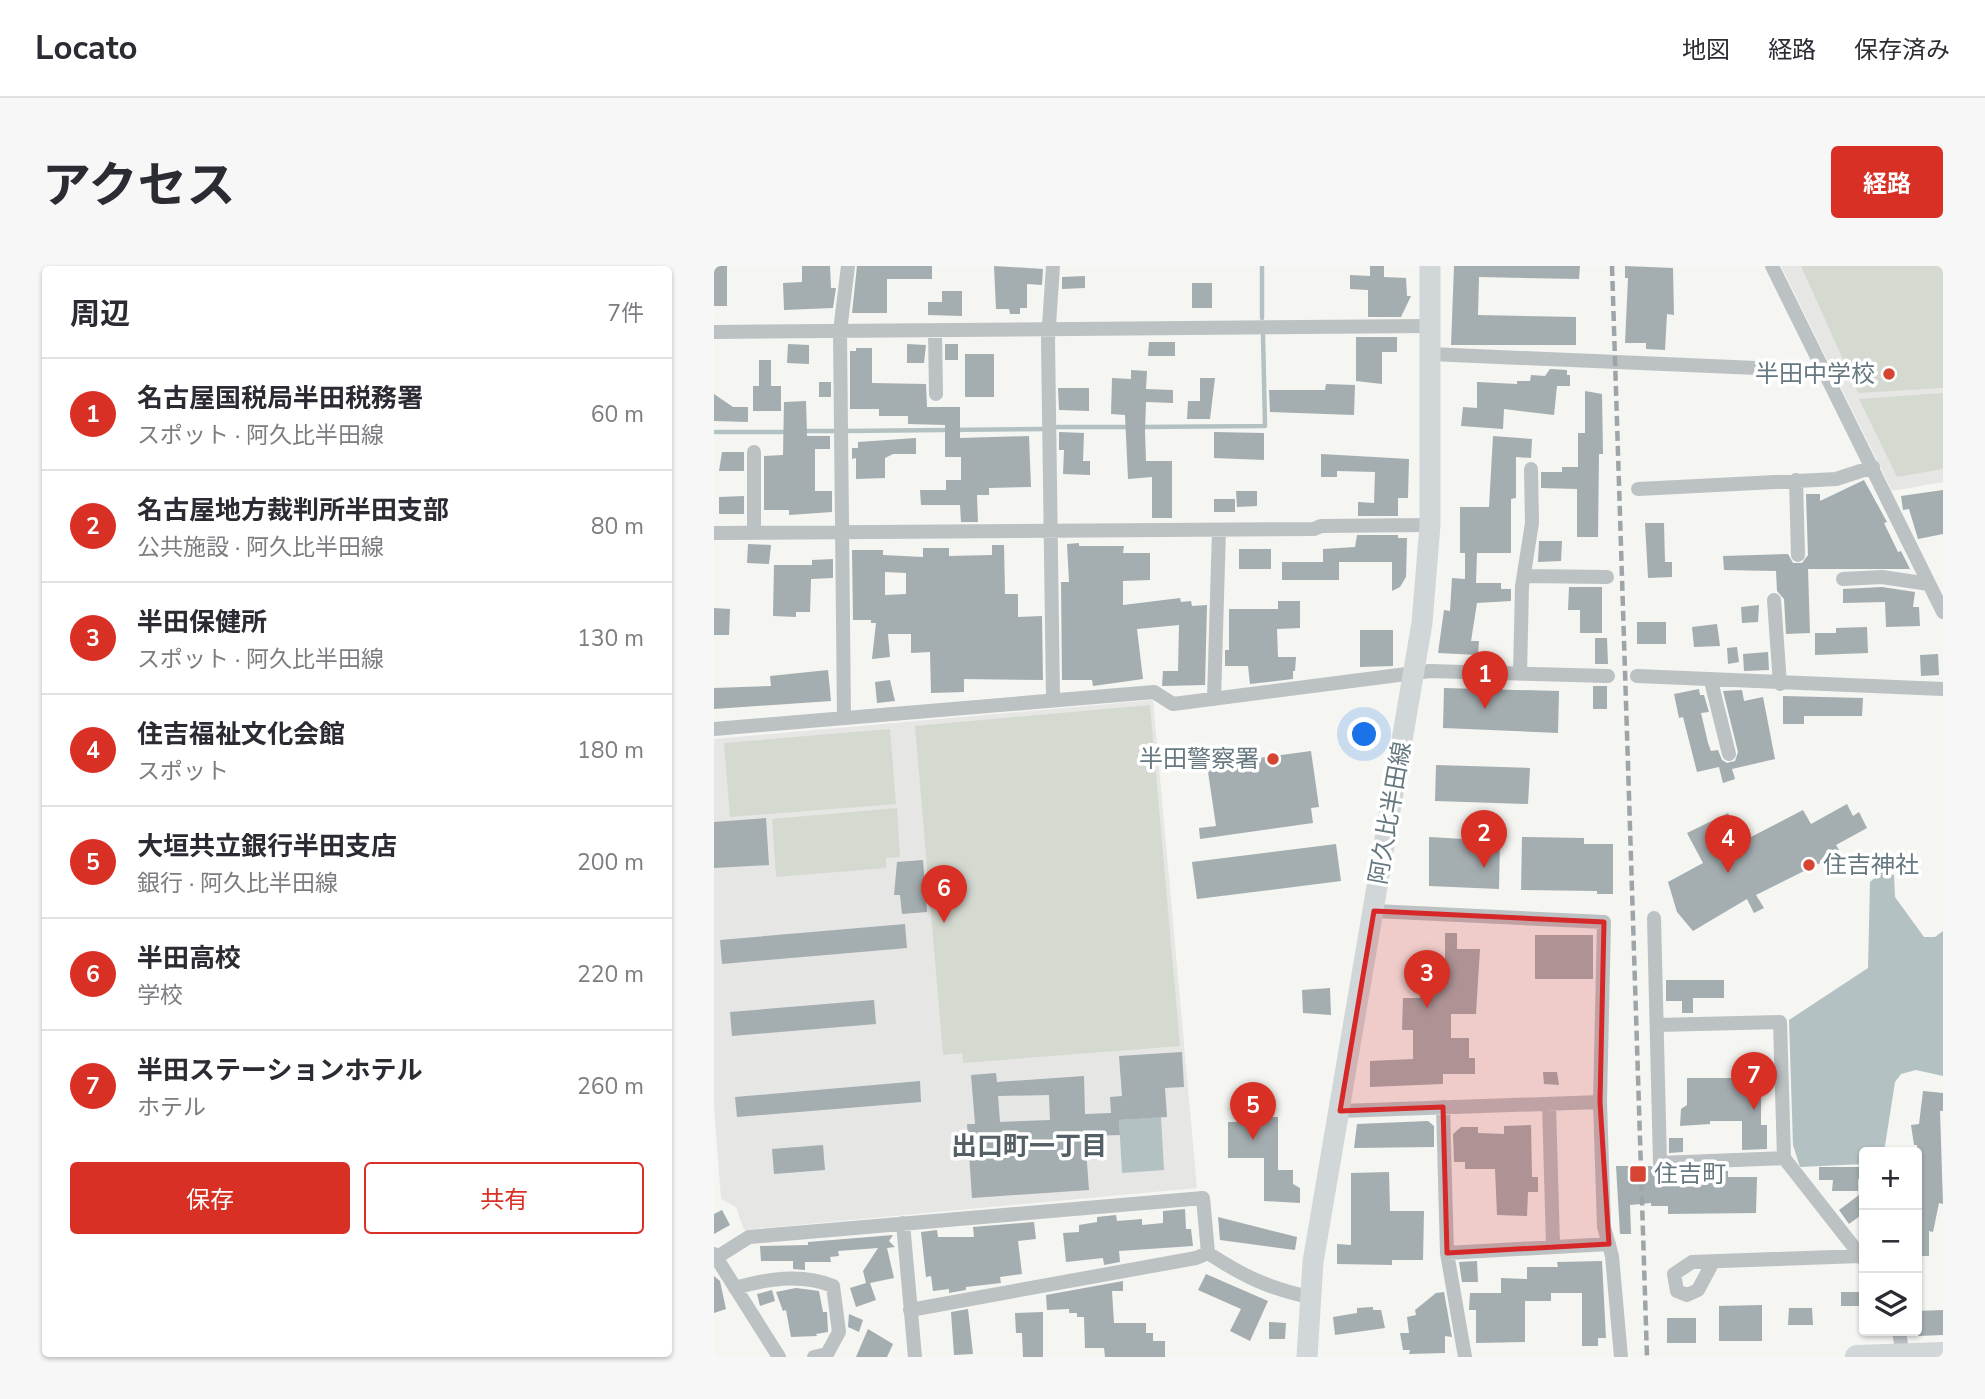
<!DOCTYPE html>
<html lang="ja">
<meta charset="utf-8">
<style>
body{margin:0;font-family:"Nunito Sans","Noto Sans JP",sans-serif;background:#f7f7f7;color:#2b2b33}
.controls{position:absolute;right:21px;bottom:21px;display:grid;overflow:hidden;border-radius:7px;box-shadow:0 2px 5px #0004}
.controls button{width:63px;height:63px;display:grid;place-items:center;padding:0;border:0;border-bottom:2px solid #e1e1e2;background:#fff;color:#2b2b33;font:35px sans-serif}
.you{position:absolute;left:651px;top:469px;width:24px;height:24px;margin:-18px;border:5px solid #fff;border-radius:50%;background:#1a73e8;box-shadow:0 0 0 10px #1a73e833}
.badge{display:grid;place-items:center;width:46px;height:46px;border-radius:50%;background:#d93025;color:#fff;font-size:23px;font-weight:700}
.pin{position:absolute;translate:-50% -58px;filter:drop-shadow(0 2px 4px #0008)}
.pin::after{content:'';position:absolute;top:37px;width:24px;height:21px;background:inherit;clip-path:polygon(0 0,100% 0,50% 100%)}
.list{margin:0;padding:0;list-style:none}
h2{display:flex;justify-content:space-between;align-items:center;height:91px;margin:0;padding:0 28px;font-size:30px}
h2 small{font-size:23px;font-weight:400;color:#7c7c81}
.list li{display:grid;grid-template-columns:46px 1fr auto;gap:21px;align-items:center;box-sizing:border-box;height:112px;padding:0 28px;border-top:2px solid #e1e1e2}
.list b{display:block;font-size:26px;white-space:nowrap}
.list p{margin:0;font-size:23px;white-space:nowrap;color:#7c7c81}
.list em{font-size:23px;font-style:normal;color:#7c7c81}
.actions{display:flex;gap:14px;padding:21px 28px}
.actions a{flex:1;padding:16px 0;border:2px solid #d93025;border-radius:7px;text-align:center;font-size:24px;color:#d93025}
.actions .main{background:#d93025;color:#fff}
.icon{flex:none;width:38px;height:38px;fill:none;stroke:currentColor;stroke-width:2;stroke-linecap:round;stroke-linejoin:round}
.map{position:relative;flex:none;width:1229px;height:1091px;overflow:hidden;border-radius:7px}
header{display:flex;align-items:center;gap:42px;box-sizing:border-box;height:98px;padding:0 35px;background:#fff;border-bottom:2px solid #e1e1e2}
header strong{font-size:33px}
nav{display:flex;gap:38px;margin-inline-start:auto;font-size:24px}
.intro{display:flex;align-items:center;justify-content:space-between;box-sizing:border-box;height:168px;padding:0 42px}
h1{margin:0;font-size:49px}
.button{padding:18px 32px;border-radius:7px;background:#d93025;color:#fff;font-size:24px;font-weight:700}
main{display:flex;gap:42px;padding:0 42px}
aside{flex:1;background:#fff;border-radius:7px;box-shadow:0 2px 5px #0004}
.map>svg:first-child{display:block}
.built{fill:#e6e6e5}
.green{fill:#d5dad1}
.water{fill:#b4c1c3}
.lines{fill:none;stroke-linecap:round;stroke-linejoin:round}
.stream{stroke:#b4c1c3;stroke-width:4.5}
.building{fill:#a4adb0;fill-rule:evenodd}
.minor{stroke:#bcc1c3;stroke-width:14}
.secondary{stroke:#d1d6d9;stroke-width:21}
.trunk{stroke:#d1d6d9;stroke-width:24}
.rail{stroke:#9ea5a9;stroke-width:4.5;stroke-dasharray:10 5;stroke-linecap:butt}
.marked{fill:#d62828;fill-opacity:0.2;stroke:#d62828;stroke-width:5;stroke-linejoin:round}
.poi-dot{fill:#d54532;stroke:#fff;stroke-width:2.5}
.labels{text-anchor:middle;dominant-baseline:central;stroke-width:7;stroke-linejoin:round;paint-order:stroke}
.poi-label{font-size:24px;fill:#667880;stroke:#fff;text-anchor:end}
.street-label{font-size:24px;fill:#667880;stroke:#fff}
.neighbourhood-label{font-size:26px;font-weight:bold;fill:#546066;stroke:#fff}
</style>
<header>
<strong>Locato</strong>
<nav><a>地図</a><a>経路</a><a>保存済み</a></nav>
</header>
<div class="intro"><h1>アクセス</h1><a class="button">経路</a></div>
<main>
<aside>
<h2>周辺<small>7件</small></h2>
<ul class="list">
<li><span class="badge">1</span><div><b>名古屋国税局半田税務署</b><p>スポット · 阿久比半田線</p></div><em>60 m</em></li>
<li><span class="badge">2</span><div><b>名古屋地方裁判所半田支部</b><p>公共施設 · 阿久比半田線</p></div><em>80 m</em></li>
<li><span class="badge">3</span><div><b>半田保健所</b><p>スポット · 阿久比半田線</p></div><em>130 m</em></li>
<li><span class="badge">4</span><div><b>住吉福祉文化会館</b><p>スポット</p></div><em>180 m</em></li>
<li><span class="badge">5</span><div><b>大垣共立銀行半田支店</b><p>銀行 · 阿久比半田線</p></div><em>200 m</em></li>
<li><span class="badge">6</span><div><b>半田高校</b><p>学校</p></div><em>220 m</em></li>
<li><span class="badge">7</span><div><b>半田ステーションホテル</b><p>ホテル</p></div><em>260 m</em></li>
</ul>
<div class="actions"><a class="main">保存</a><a>共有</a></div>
</aside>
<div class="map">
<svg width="1229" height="1091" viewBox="0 0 1229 1091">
<rect width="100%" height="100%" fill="#f5f5f2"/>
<path class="built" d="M1067,0H1229V216L1178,225Z
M439,434L483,922L30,964L22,941L7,933L0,841V473Z"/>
<path class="green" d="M1087,0H1229V122L1144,127Z
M1229,127V203L1183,211L1145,133Z
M436,439L466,780L249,797L248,787L229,789L201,460Z
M176,463L182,538L16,551L10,477Z
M183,542L186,591L172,592V602L62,611L58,553Z"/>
<path class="water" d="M1167,606L1180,609L1181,631L1210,671H1221L1229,665V810L1202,804L1187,808L1181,816L1170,886H1150V898L1086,901L1079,879L1075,754L1154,702L1156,616Z
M447,851L450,904L408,907L405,854Z"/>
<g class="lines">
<path class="stream" d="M548,0V52
M343,161H415
M428,161L551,160L549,69
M88,165H120
M131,165L328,163
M0,166H73"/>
</g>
<path class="building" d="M0,0H13V40H0Z
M88,0H116L117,22H122L119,42L70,44L69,17L88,16Z
M143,0H218V13H173V47H138Z
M280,0L329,3L328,19L313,18V42H306V48H296L295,43H282Z
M656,0H670V11L692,12L693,30H697L687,51H654V24L636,23V9L656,10Z
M740,0H866L865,13L765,11L764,49L862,51V79H737Z
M911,0L959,2L960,49L953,48L951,84L932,83V77H911L914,12H911Z
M371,10V22L348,23V11Z
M478,17H498V42H478Z
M228,25H248V50L214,49V36H228Z
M642,71H683V86H668V118L642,115Z
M435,76H461V90H434Z
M74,78L95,79V98L73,97Z
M193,78L212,79L210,97H193Z
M231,78H244V94H231Z
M142,82H158V117L212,118L213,141H246V172L315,170L317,221L275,222V229H263L264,256H247L246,239H207L206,224H232V214H247V191H231V159L194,158V150H165V143H136V85H142Z
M251,88H280V131H251Z
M45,94H57V120H67V145H39V120H45Z
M836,103L853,104V109H856V120H843L840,149L790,143L789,163L747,160L749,141L763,142V116L803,118V115H816L817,109L831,110Z
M417,104L433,105L432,123L459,124V137L432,136L431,165L432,195H458V252H438V211L414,213L411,149L397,148L398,112L417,113Z
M486,112H501L496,153H473L474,135H486Z
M105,116H117V131H105Z
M612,118L641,119L640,149L556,146L555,124H611Z
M344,122H375V145L345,144Z
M871,125L888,128L889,188H885L884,271H863V223L827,222V206H848V201H864V167H871Z
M0,128L19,141H34V156L0,155Z
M92,135L93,170H116V183H101V225H118V246L75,249V244H50V190L69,189L70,136Z
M345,166L370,167L369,195H376V209L349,208L350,184H345Z
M500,166L550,167V194L500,192Z
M779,170L818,173L817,192L802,191V232L797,233V287H763L762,317H787V323H797V335L763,337L757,375H765L764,389L724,387L730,344L736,345L738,312L751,313V287H746V241H775Z
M202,172V188H179L171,192V212L142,213V192L138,193V182H144V176Z
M8,186H30V205H5Z
M607,188L695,193L694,232H684V250H644V236L660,237L661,206L623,205V211H607Z
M1150,214L1173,256L1170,257L1184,286L1187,285L1196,303H1094L1096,367L1072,368L1070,333L1063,325L1062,305L1010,304L1009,290L1074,288L1079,297H1088L1094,289L1092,228H1106V235Z
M1229,224V268L1204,273L1195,243L1189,244L1187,230Z
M522,225H543V240L523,241Z
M30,230V248H5V231Z
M500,233H521V246H500Z
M931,257H950L951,296H958V311L934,312Z
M643,269H684V272H693L692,311L686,321L678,325V296H625V314H568V296H609V283L641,281Z
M825,275H848L847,295L824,296Z
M365,277V280H410L409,287H436V314L409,315V339L466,332L467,336L477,335L478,340L493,339L491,419L448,420L449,405H464L465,359L423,363L429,413L379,420L378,414H348L347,316H355L353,278Z
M34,278L57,279L55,298L33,297Z
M278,279H290L291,328H304V351L328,350L329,414L250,413V426L217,427L216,386L197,387V368H174L176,391L158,393L162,357H157V354H139L138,284H169V289L209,291V282H235V290L278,289ZM171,306L192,307V328L171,329Z
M525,283H557V303H525Z
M119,293V312L97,313L96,346H82V351L59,350L60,299H98V294Z
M855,321H888V367H866V344H854Z
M1168,321L1201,326L1199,341H1205L1206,360L1172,361L1171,336L1129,337V323Z
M564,335H586V362L563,363L564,391H582L581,405H579V413L536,418L534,400H511V384H515V343H564Z
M1045,339L1044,356L1028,357L1027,341Z
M0,342L16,343L15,369H0Z
M923,356H952V378H923Z
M1003,358L1006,380L980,381L978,361Z
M1153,361L1154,387L1101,389V367H1122V362Z
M646,364H679V400L646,401Z
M881,372H893L894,398H881Z
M1023,381L1025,396L1014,398L1013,382Z
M1054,386L1055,404L1030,405L1029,388Z
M1224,388L1225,409L1207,410L1206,389Z
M114,404L117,435L0,443V422L57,420L56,410Z
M176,414L181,435L163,437L161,416Z
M879,420H893V443H879Z
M730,422L845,425L844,467L729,462Z
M985,423L986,429H990L995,446L987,447L994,477L997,485L1004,484L1008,494L1013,497L1021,495L1024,486L1009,425L1028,424L1030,435L1049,431L1061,493L1018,503L1021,513L1009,517L1005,501L983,506L969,451L965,452L960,428Z
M1069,430L1149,432L1148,450H1090V458H1069Z
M597,485L605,541L597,542L599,557L486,573L485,562L502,560L493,499Z
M722,499L816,502L814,538L721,535Z
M1133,538L1139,550L1145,546L1153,562L1122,579L1125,584L1108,596L1042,629L1050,642L1040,647L1033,633L979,665L963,646L954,616L989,597L973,567L1014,547L1029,575L1089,544L1097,558Z
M52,552L55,599L0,602V556Z
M715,571L786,575L785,623L715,620Z
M808,571L870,572V578H899V628H883V625L807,624Z
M622,578L627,615L483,633L478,596Z
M209,594L213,646L188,648L186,629H180L183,596Z
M191,658L193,682L8,698L6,674Z
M731,667H743V683H766L762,748H737V772H755V792H761V808H729V818L656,821V795L699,793V764H688L689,732H706V716H731Z
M821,669H879V713H821Z
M952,714H1010V732H979V747H968V735H952Z
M616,722L617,749L589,747L588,724Z
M160,734L162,758L18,770L16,746Z
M468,786L470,821L451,822L453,851L405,854L406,869L371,870L375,924L258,932L253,858H261L257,809L282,807L283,816L370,810L371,848L397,847L396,831L408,830L405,790ZM335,829L336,854L286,856L284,830Z
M829,806H843L845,819L830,818Z
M973,812H1047V859H1053V883L1028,884V855H996V858L966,860L967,843L973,839Z
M206,815L207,836L23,851L21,831Z
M1209,825L1229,827V845H1226L1229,938L1225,937L1219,966L1215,965V990H1203L1206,909H1203V879H1200L1197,859L1205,858Z
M551,851H564V904H579V918L586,922V937L550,935V892H514V856H551Z
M714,855L720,860V881L640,882L643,858Z
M817,859L818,911H824V926H814L813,950L783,949L781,903H751V896H740L739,868L747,861H764V867L790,868V860Z
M955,872H969V886L955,887Z
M109,879L111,904L60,908L58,883Z
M902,900H937L946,907L1014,905V911H1043L1042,947L954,948V940H937V937L916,939L917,968H906Z
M1105,901H1150V913H1144V925H1118L1119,914H1105Z
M675,906L676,945H710L709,994H678V999L623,998V978L637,979V907Z
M1145,929L1150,936V947L1135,958L1125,944Z
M471,943L472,963H477L479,980L405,985L406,996L390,999L389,992L352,996L349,967L365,966V959L383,956V951L402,949L403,955L428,953V959L449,957V945Z
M8,944L16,959L0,968V948Z
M504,951L583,971L581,984L506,974Z
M320,956L322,973L304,975L308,1008L286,1011L287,1017L252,1021V1024L235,1027V1023L219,1025L217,1010L212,1011L207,966L223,964L224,971H260L259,961Z
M179,969L175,975L181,981L173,982L180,1012L156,1017L162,1034L142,1041L136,1022L152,1017L149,1005L164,982L124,985L125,990L116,991L117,996H91V1004L79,1003V995H47L46,980L94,979V976Z
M763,995L764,1016H748L745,996Z
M888,995L892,1072H884V1080H868V1027H837V1035H811V1076L762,1077V1044H755L756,1027H787V1012L813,1013V1001H844L843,996Z
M492,1008L554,1035L536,1075L516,1065L527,1043L484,1024Z
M0,1010L6,1015L12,1043L0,1047Z
M409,1015V1025H398L400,1057H432V1067H439V1075H451V1091H391L390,1082H371L370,1051H363V1047H355V1043L333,1044L332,1029Z
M82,1022L105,1025L109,1046H113L114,1066L102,1068L103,1070L77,1071L72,1044L69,1045L62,1026Z
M58,1024L61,1035L46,1040L43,1028Z
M730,1026L738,1071L731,1070V1087L695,1088L696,1084H689L686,1067H695L693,1051L702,1049L701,1044L722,1027Z
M1127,1026H1147V1040H1127Z
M1048,1039V1075H1005V1040Z
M659,1041V1044H667L671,1062L621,1069L619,1051L643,1047V1042Z
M1075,1042H1098L1099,1059H1074Z
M254,1043L259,1088L240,1089L237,1046Z
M1229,1044V1069L1204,1070L1203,1045Z
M329,1046V1091H309L308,1067H302L301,1047Z
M135,1048L149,1054L145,1066L134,1061Z
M953,1052H982V1077H953Z
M555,1056L572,1057L571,1073H555Z
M154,1063L179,1078L173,1091H142Z"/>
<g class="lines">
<path class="minor" d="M1058,0L1229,346
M221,65L222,128
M0,66L716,60
M716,88L1110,105
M40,186V266
M1082,214L1084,289
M924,223L1122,213L1159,201
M0,267L600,263L607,260L716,259
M811,310L893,311
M1129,313L1168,311L1215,318
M1060,334L1066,418
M806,408L808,320L818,257L817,203
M923,410L1229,423
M997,415L1015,488
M339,432L334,74L339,0
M500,433L505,264
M130,451L126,65L134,0
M0,463L440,426L459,438L716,405L894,410
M660,645L890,656L886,836L890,961L898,990L907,1091
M940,652L946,897L1070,892
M943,759L1066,756L1070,892L1150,994
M835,838L839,979
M729,841L733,987L751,1091
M626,845L886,836
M189,957L201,1091
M733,987L895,978
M0,988L65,1091
M0,993L35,971L489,932L494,987
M999,996L984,1024L973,1029L963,1025L960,1008L978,996L1147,990
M21,1022C52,1013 87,1007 119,1020L125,1066L113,1088L100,1091
M196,1044L482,992L494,987C529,1010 554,1022 595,1031
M1185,1065L1189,1091"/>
<path class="secondary" d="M593,1091L599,996L708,357L716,259V0"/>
<path class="trunk" d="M1143,1091L1229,1088"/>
<path class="rail" d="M898,0L933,1091"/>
</g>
<path class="marked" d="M660,645L890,656L886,836L895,978L733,987L729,841L626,845Z"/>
<g class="poi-dot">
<circle cx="1175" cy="108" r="7"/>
<circle cx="559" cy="493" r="7"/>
<circle cx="1095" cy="599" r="7"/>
<rect x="915" y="899" width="18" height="18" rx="3.5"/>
</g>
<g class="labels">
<g class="poi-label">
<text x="1161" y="108">半田中学校</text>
<text x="545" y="493">半田警察署</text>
<text x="1109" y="599" text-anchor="start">住吉神社</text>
<text x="940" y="908" text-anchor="start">住吉町</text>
</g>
<g class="street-label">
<text transform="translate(676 547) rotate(-80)">阿久比半田線</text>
</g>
<g class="neighbourhood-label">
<text x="315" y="880">出口町一丁目</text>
</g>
</g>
</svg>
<div class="controls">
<button>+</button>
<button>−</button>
<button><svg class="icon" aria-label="layers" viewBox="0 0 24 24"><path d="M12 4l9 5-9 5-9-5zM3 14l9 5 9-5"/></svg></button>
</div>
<div class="you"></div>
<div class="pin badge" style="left:771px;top:443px">1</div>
<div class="pin badge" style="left:770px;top:602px">2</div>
<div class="pin badge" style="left:713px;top:742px">3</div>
<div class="pin badge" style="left:1014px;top:607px">4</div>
<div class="pin badge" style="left:539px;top:874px">5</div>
<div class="pin badge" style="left:230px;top:657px">6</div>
<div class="pin badge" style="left:1040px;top:844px">7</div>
</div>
</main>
